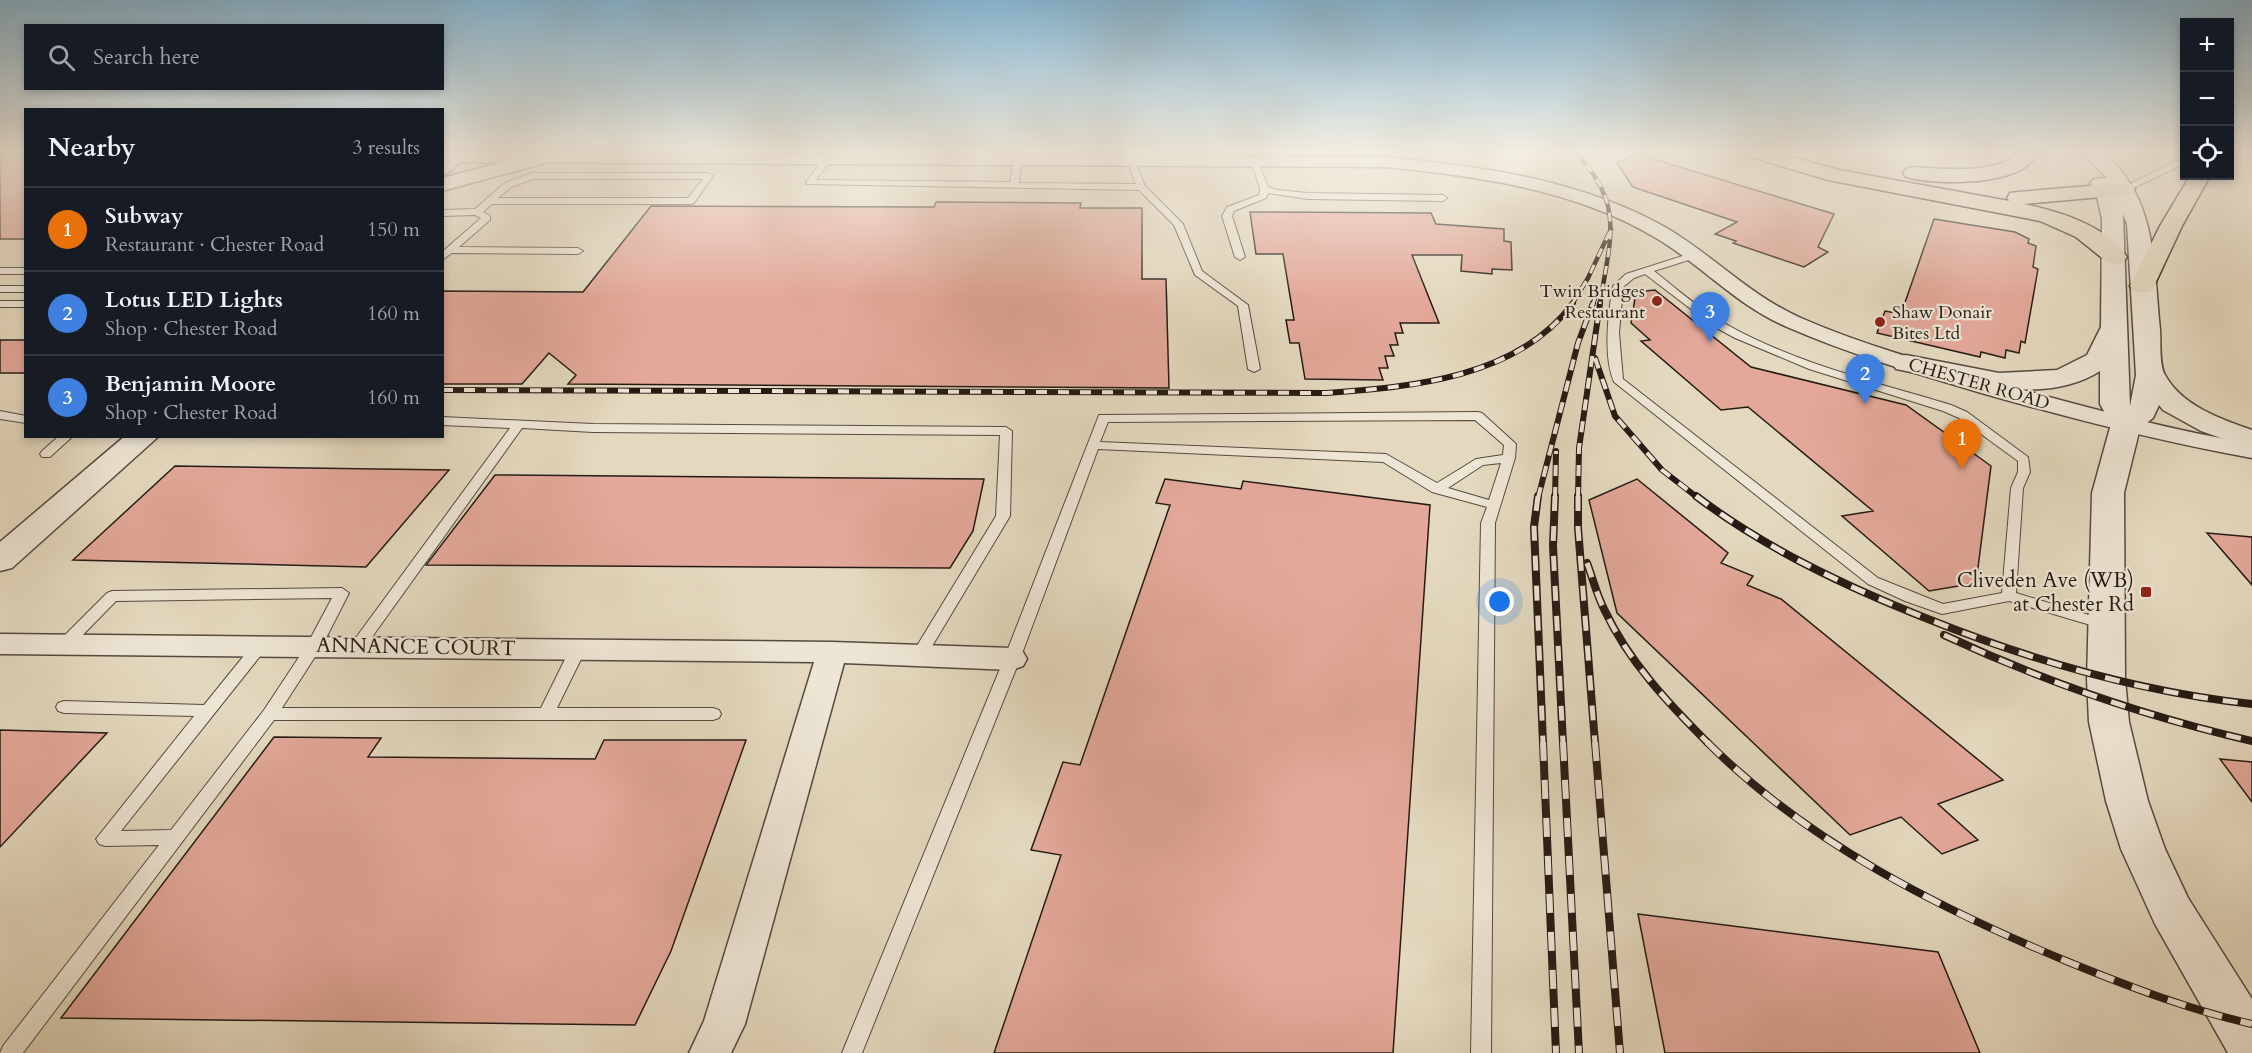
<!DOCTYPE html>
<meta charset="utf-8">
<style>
body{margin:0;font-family:Cardo,serif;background:#242831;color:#f1f3f6}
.controls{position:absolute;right:18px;top:18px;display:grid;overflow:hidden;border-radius:0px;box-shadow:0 3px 9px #0003}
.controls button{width:54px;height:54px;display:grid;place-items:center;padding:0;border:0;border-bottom:2px solid #363941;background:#171b24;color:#f1f3f6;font:30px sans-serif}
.you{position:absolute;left:1500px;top:602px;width:21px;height:21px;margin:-15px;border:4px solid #fff;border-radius:50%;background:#1a73e8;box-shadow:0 0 0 9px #1a73e833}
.badge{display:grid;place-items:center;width:39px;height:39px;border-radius:50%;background:#c59692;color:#fff;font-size:20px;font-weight:700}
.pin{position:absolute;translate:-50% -50px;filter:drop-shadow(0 2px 3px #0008)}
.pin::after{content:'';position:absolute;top:32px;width:21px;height:18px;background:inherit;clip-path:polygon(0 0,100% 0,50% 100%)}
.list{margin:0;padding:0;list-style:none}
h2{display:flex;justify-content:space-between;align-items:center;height:78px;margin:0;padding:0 24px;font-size:26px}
h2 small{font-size:20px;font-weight:400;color:#9ea1a6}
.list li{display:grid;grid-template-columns:39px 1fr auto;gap:18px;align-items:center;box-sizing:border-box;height:84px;padding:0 24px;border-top:2px solid #363941}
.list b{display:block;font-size:22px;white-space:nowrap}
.list p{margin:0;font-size:20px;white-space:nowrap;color:#9ea1a6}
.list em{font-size:20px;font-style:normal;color:#9ea1a6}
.icon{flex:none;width:33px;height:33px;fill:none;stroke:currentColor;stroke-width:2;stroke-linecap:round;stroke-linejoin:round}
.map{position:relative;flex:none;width:2252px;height:1053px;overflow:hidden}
.search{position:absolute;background:#171b24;box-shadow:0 3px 9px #0003;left:24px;top:24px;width:420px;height:66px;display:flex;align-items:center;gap:15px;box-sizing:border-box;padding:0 21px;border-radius:0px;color:#9ea1a6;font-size:22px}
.panel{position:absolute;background:#171b24;box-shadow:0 3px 9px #0003;left:24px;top:108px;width:420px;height:330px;border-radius:0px}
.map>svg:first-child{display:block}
.building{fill:#e3a89a;stroke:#251b14;stroke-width:1.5}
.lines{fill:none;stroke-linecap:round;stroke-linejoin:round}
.service-casing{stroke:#554a3f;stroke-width:2}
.minor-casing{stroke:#554a3f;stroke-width:3}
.tertiary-casing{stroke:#554a3f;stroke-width:3}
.motorway-casing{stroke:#251b14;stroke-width:3}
.service{fill:#ede6d5;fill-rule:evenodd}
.minor{fill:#ede6d5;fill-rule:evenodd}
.tertiary{fill:#ede6d5;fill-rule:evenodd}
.motorway{fill:#e4d9bf;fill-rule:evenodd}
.rail-far3-casing{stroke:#251b14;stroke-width:4.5}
.rail-far2-casing{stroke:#251b14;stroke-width:6}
.rail-far1-casing{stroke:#251b14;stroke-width:8}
.rail-casing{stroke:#251b14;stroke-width:8}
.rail-far3{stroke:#ede6d5;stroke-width:3;stroke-dasharray:9;stroke-linecap:butt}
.rail-far2{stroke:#ede6d5;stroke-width:4;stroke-dasharray:11;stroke-linecap:butt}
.rail-far1{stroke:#ede6d5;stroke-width:5;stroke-dasharray:15;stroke-linecap:butt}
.rail{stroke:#ede6d5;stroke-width:6;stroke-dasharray:19;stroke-linecap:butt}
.poi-dot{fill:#8f2418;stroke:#ede6d5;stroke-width:2}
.labels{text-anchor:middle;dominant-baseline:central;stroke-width:4.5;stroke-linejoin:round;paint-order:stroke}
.far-poi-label{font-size:18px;fill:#251b14;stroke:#ede6d5;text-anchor:end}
.far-street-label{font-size:18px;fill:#251b14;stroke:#ede6d5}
.poi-label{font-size:21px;fill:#251b14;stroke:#ede6d5;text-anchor:end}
.street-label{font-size:21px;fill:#251b14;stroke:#ede6d5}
</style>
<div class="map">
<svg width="2252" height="1053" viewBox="0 0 2252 1053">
<rect width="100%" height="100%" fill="#e4d9bf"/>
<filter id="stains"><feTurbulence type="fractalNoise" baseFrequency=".00333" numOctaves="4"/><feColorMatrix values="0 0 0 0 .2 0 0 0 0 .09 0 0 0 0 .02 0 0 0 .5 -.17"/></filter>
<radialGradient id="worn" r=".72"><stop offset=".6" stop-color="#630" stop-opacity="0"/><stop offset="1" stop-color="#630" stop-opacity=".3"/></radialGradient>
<path class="building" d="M0,151H26V239H0Z
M1637,154L1834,214L1818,247L1828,252L1804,267L1733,243L1736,241L1715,234L1737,222L1633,187L1617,163Z
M936,202L1081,203L1080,208H1142V279H1166L1169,388L568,384L576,375L549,353L522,384H442V291L583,292L651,206L934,207Z
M1250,212L1431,213L1436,224L1504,229V241L1511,242L1512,270L1492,269V274L1461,271L1462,255H1412L1439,323H1400L1403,333H1395L1398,345H1390L1394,356H1385L1388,368H1379L1383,380L1305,379L1299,343H1290L1286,320H1294L1283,254H1256Z
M1934,219L2015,232L2029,239L2028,243L2036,246L2033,267L2038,269L2025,343L2021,341L2019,353L2006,350L2005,358L1981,352L1980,357L1877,333L1885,311L1901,314Z
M1655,290L1751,367L1906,405L1991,466L1976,583L1929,591L1842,516L1873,511L1748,407L1721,410L1641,341L1650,340L1631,323L1636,292Z
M0,340H26V373H0Z
M175,466L449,470L366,567L73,560Z
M495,475L984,479L973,531L950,568L426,565Z
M1165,479L1241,489L1243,481L1430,505L1393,1053H994L1061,855L1031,850L1063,762L1080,765L1170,505L1156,503Z
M1637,479L1728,553L1721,563L1753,576L1747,585L1781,599L2003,780L1938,804L1978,840L1942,854L1901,817L1850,835L1617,613L1589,500Z
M2207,533L2252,537V585Z
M0,730L107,733L0,847Z
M274,737L381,738L368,757L595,759L604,740H746L671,951L635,1025L61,1018Z
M2220,759L2252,762V802Z
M1638,914L1938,952L1980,1053H1665Z"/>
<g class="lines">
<defs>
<path id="service" d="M829,151H837L816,180L1010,182L1014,160L1018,158L1022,160L1019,183L1136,184L1127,161L1134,159L1145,186L1183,224L1202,271L1248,305L1260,369L1254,372L1248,369L1238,306L1195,275L1174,225L1139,190L807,184L806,182Z
M1052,151H1060L1056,161L1052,163L1048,161Z
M1185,151H1193L1190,163L1183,161Z
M2181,159H2184V164L2127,191L2120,189Z
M1251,160L1258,162L1268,187L1277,190L1308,193L1443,195L1447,198L1443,201L1308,199L1268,193L1266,198L1234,211L1232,216L1245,257L1240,260L1235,257L1222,216L1227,207L1259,195L1260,189Z
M532,173H709L713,176L694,203L691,204H492L483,212L490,216V220L459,247L578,248L583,251L578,254L452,253L442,260V252L481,218L475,215L442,216V210L475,209L505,183ZM533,179H703L688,198H498L511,187Z
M1692,253L1697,256L1695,258L1654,271C1677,289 1699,309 1724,323C1794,363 1875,382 1951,405L1967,412L2028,457L2030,472L2023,488L2016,593L2109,621L2111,624L2109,627L2104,629L2009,601L1942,614L1905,601L1868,584L1614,382C1603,357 1608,313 1613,286L1626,274ZM1645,274L1713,326L1735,338L1809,369L1943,411L1959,418L2018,461V472L2011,488L2002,593L1943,604L1878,578L1623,379L1619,333L1623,287L1634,278Z
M0,268H26V274H0Z
M0,286H26V292H0Z
M0,301H26V307H0Z
M0,411L26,416V423L0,419Z
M1478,412L1482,413L1516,444L1515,458L1495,523L1491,1053H1471L1481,523L1487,507L1432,492L1383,462L1098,449L1020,659L862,1053H842L1004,659L1099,415ZM1475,420L1504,445L1503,455L1476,459L1437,483L1386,454L1100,442L1108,422ZM1501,463L1489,500L1448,488L1483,465Z
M442,417L593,424L1006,427L1012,431L1010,516L925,658H915L912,654L996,516L1000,435L593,432L522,428L362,651H352L349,647L352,643L510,428L442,425Z
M59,436H73L50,457H42L40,454L42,451Z
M342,588L349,593L322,646L282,708H541L570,649L573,645H583L586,649L557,708H713L719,710L721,714L719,718L713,720H274L23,1053H0L3,1046L159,845L105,846L99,844L96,839L194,716L64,713L58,711L56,707L58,703L64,701L204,705L255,642H265L268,646L265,650L121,831L171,830L264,710L307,645L332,598L116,601L70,648H60L57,644L60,640L107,593L112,591Z"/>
<path id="minor" d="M451,153L1384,157C1481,166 1585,180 1670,230C1716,258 1751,296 1801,318C1865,346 1932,364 1999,383C2083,407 2166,429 2252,444V458C2162,442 2073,419 1985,394C1918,374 1851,355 1787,327C1736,305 1703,266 1656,238C1575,189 1477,176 1384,167L445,162L443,158Z
M0,634L832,642L1012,648L1023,652L1027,659L1023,666L1012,670L844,663L745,1024L731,1053H689L704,1021L814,662L0,654Z"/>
<path id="tertiary" d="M442,151H462C461,162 453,172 442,175Z
M2080,151H2102C2158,199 2153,262 2160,330C2161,343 2159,365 2165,375C2182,406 2221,419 2252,430V449L2201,431L2163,410L2159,405L2153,418L2140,428L2124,493L2125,679L2129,722L2148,801L2165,849L2188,898L2252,999V1053H2228L2155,924L2121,849L2106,801L2089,722L2087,679L2092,493L2111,424L2100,404V371C2046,406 1965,383 1906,371L1896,369L1892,363L1896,357L1906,355L1999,373L2057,370L2087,355L2101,327L2102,219L2096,192L2090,183L2094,179L2107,178ZM2123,214L2127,224L2136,375L2130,406Z
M542,152L549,154L552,158L549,162L442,191V178Z
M125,436H159L12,568L0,571V542Z"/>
<path id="motorway" d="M1741,151H1770L1839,170L2009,201L2007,198L2010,193L2018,192L2124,183L2132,184L2135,189L2132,194L2124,195L2024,204C2061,212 2105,225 2127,257L2123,262L2115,264L2107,262L2076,237L2040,221L1828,180L1744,155Z
M2019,151H2039C2036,156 2032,162 2027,166C2001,185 1936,185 1906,177L1903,173L1906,169L1913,167C1941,169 2000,175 2019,151Z
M2190,176H2210L2182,226L2154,286L2151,291L2142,293L2133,291L2130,286L2160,226Z"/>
</defs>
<use href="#service" class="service-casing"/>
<use href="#minor" class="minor-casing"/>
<use href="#tertiary" class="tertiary-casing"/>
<use href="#motorway" class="motorway-casing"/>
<use href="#service" class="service"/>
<use href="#minor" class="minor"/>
<use href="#tertiary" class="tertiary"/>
<use href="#motorway" class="motorway"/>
<defs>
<path id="rail-far3" d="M1574,151C1626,204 1610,238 1600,304
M1572,304L1588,278L1611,229
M1593,304L1596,295"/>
<path id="rail-far2" d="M1595,358L1615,416L1662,470L1698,498
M442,390L1326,393C1412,387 1518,378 1573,303
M1538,498L1578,343L1593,303
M1555,498L1556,451
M1578,498L1579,448L1600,303"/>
<path id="rail-far1" d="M1538,496L1534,527L1543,743
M1555,496L1553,546L1563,743
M1578,496V528L1595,743
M1696,496C1766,549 1847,587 1928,619C2033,661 2139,692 2252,704
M1587,563C1593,579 1597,596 1605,611C1629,662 1669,704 1708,743
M1944,635C2045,682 2143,716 2252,741"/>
<path id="rail" d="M1543,742L1556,1053
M1563,742L1579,1053
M1595,742L1620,1053
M1707,742C1808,843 1940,909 2071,963C2130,987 2190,1010 2252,1024"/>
</defs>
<use href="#rail-far3" class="rail-far3-casing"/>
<use href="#rail-far2" class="rail-far2-casing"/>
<use href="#rail-far1" class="rail-far1-casing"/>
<use href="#rail" class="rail-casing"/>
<use href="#rail-far3" class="rail-far3"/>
<use href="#rail-far2" class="rail-far2"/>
<use href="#rail-far1" class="rail-far1"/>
<use href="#rail" class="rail"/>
</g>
<linearGradient id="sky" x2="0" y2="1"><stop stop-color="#87b6d2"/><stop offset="0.51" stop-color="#f3eee2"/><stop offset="1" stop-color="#f3eee2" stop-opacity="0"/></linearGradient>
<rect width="2252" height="298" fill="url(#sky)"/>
<g class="poi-dot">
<circle cx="1657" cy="301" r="6"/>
<circle cx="1880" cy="322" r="6"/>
<rect x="2140" y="586" width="12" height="12" rx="3"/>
</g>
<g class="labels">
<g class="far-poi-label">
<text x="1645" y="291">Twin Bridges<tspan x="1645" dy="21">Restaurant</tspan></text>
<text x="1892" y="312" text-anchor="start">Shaw Donair<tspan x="1892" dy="21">Bites Ltd</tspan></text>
</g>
<g class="far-street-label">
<text transform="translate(1979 384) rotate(16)">CHESTER ROAD</text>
</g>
<g class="poi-label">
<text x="2134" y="580">Cliveden Ave (WB)<tspan x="2134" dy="24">at Chester Rd</tspan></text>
</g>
<g class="street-label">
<text transform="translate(416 647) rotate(1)">ANNANCE COURT</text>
</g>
</g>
<rect width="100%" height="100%" filter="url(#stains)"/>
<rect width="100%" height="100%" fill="url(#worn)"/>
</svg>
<div class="controls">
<button>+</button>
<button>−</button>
<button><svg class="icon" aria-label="locate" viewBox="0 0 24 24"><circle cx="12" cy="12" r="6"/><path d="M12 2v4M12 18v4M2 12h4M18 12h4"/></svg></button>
</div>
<div class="you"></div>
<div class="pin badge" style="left:1962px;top:469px;background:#e8710a">1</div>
<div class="pin badge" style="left:1865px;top:404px;background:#3f7fe0">2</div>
<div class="pin badge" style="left:1710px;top:342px;background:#3f7fe0">3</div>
<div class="search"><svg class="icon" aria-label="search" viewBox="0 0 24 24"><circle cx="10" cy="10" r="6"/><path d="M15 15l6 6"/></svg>Search here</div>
<section class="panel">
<h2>Nearby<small>3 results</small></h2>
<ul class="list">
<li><span class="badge" style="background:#e8710a">1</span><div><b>Subway</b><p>Restaurant · Chester Road</p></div><em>150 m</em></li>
<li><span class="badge" style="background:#3f7fe0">2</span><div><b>Lotus LED Lights</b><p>Shop · Chester Road</p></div><em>160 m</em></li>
<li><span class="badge" style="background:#3f7fe0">3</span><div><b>Benjamin Moore</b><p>Shop · Chester Road</p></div><em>160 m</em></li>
</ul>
</section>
</div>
